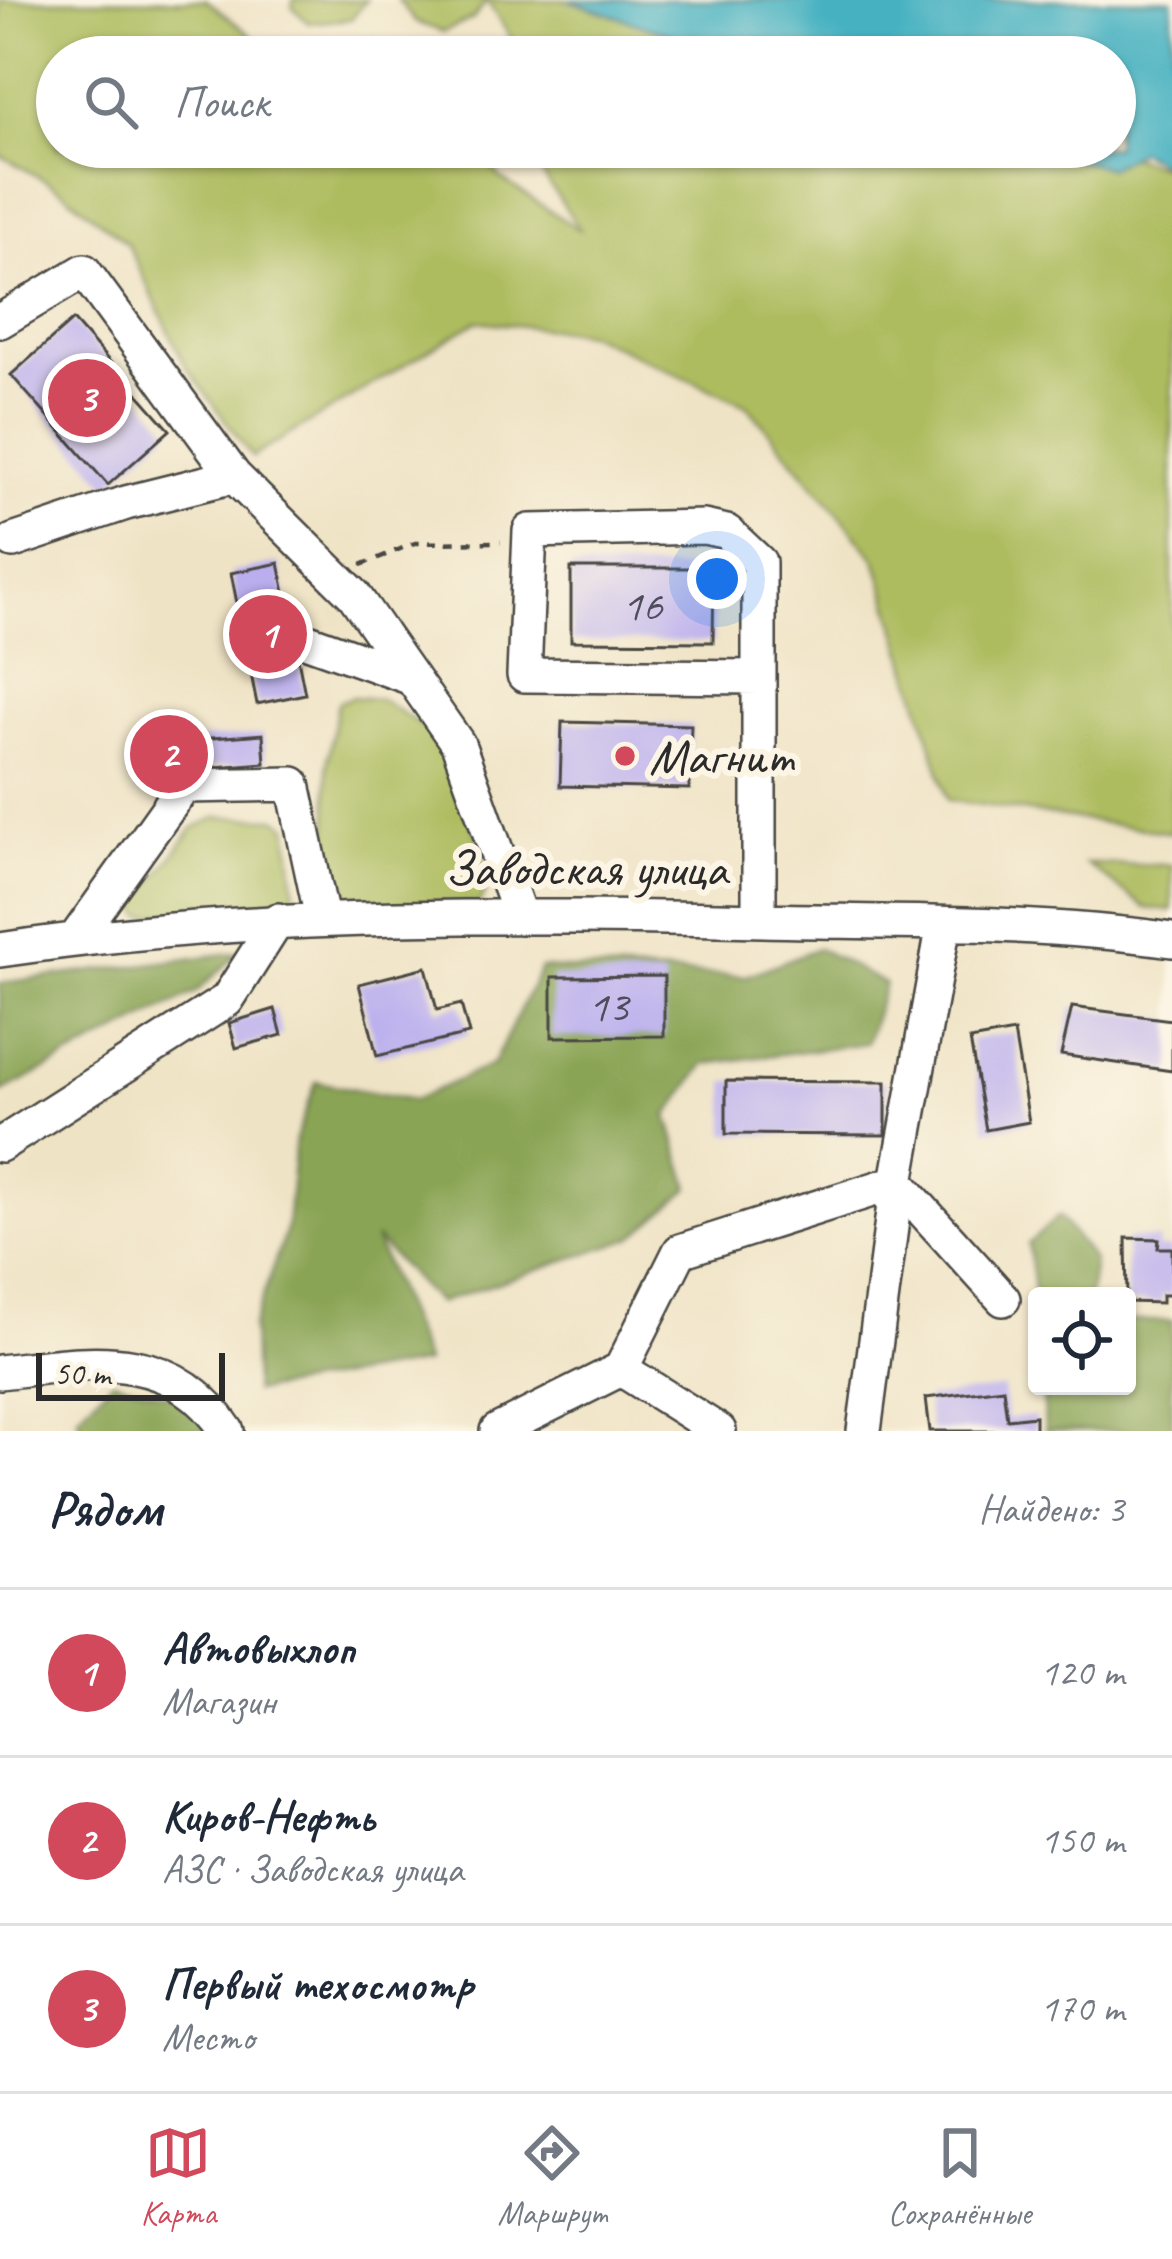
<!DOCTYPE html>
<html lang="ru">
<meta charset="utf-8">
<style>
body{margin:0;font-family:Caveat,sans-serif;background:#f6f6f7;color:#1f2937}
.controls{position:absolute;right:36px;bottom:36px;display:grid;overflow:hidden;border-radius:12px;box-shadow:0 3px 9px #0004}
.controls button{width:108px;height:108px;display:grid;place-items:center;padding:0;border:0;border-bottom:3px solid #e0e1e3;background:#fff;color:#1f2937;font:60px sans-serif}
.scale{position:absolute;left:36px;bottom:30px;width:189px;box-sizing:border-box;padding-left:12px;border:6px solid #2b2b2b;border-top:0;font-size:33px;line-height:42px;white-space:nowrap;color:#2b2b2b;-webkit-text-stroke:9px #fcf5e5;paint-order:stroke}
.you{position:absolute;left:717px;top:579px;width:42px;height:42px;margin:-30px;border:9px solid #fff;border-radius:50%;background:#1a73e8;box-shadow:0 0 0 18px #1a73e833}
.badge{display:grid;place-items:center;width:78px;height:78px;border-radius:50%;background:#d1495b;color:#fff;font-size:39px;font-weight:700}
.pin{position:absolute;translate:-50% -50%;border:6px solid #fff;box-shadow:0 3px 12px #0006}
.list{margin:0;padding:0;list-style:none}
h2{display:flex;justify-content:space-between;align-items:center;height:156px;margin:0;padding:0 48px;font-size:51px}
h2 small{font-size:39px;font-weight:400;color:#747a83}
.list li{display:grid;grid-template-columns:78px 1fr auto;gap:36px;align-items:center;box-sizing:border-box;height:168px;padding:0 48px;border-top:3px solid #e0e1e3}
.list b{display:block;font-size:45px;white-space:nowrap}
.list p{margin:0;font-size:39px;white-space:nowrap;color:#747a83}
.list em{font-size:39px;font-style:normal;color:#747a83}
.icon{flex:none;width:66px;height:66px;fill:none;stroke:currentColor;stroke-width:2;stroke-linecap:round;stroke-linejoin:round}
.map{position:relative;flex:none;width:1172px;height:1431px;overflow:hidden}
.search{position:absolute;background:#fff;box-shadow:0 3px 9px #0004;left:36px;right:36px;top:36px;height:132px;display:flex;align-items:center;gap:30px;box-sizing:border-box;padding:0 42px;border-radius:66px;color:#747a83;font-size:45px}
.sheet{height:660px;background:#fff}
nav{display:flex;justify-content:space-around;align-items:center;box-sizing:border-box;height:168px;border-top:3px solid #e0e1e3;background:#fff;font-size:33px;color:#747a83}
nav a{display:grid;justify-items:center;gap:6px}
nav .on{color:#d1495b}
.map>svg:first-child{display:block}
.green{fill:#adbc5e;stroke:#6c7444;stroke-width:3}
.forest{fill:#8aa455;stroke:#5a6840;stroke-width:3}
.water{fill:#44b1c1;stroke:#386e76;stroke-width:3}
.building{fill:#baaeee}
.lines{fill:none;stroke-linecap:round;stroke-linejoin:round}
.minor-casing{stroke:#484742;stroke-width:38}
.path{stroke:#484742;stroke-width:4.5;stroke-dasharray:9 9;stroke-linecap:butt}
.minor{stroke:#fff;stroke-width:33}
.poi-dot{fill:#d1495b;stroke:#fcf5e5;stroke-width:4.5}
.labels{text-anchor:middle;dominant-baseline:central;stroke-width:12;stroke-linejoin:round;paint-order:stroke}
.number-label{font-size:45px;fill:#4f4c5c}
.poi-label{font-size:51px;fill:#2b2b2b;stroke:#fcf5e5;text-anchor:start}
.street-label{font-size:51px;fill:#2b2b2b;stroke:#fcf5e5}
</style>
<div class="map">
<svg width="1172" height="1431" viewBox="0 0 1172 1431">
<rect width="100%" height="100%" fill="#fcf5e5"/>
<filter id="ink" filterUnits="userSpaceOnUse"><feTurbulence type="fractalNoise" baseFrequency=".00833" numOctaves="2"/><feDisplacementMap in="SourceGraphic" scale="24" xChannelSelector="R" yChannelSelector="G"/><feConvolveMatrix kernelMatrix="1 2 1 2 8 2 1 2 1" color-interpolation-filters="sRGB"/></filter>
<filter id="wash" filterUnits="userSpaceOnUse"><feTurbulence type="fractalNoise" baseFrequency=".004" numOctaves="4" result="noise"/><feDisplacementMap in="SourceGraphic" scale="48" xChannelSelector="R" yChannelSelector="G"/><feGaussianBlur stdDeviation="2.7" result="paint"/><feColorMatrix in="noise" values="0 0 0 0 0 0 0 0 0 0 0 0 0 0 0 0 0 1.4 0 .05"/><feComposite in="paint" operator="in"/></filter>
<g filter="url(#wash)">
<rect width="100%" height="100%" fill="#efe3c5"/>
<path class="green" d="M0,0H206L279,57H57V147H477L500,178L581,231L524,147H663L692,165L683,147H1069L1074,159L1109,168L1129,156L1172,169V833L948,800L876,559L748,406L587,333L477,321L252,457L185,365L127,243L62,190L0,155Z
M293,0H366L351,19L309,23L292,7Z
M398,0H568L699,44L702,57L520,52L487,1L473,19L443,32L415,22Z
M351,697L380,699L432,732L466,801L489,879L480,903L354,906L335,899L330,888L327,765L338,703Z
M218,817L276,818L288,826L295,890L285,904L142,916L136,906L193,828Z
M1086,864L1172,865V911L1146,908Z"/>
<path class="forest" d="M818,948L885,984L866,1043L705,1064L668,1116L690,1188L632,1238L437,1303L375,1238L426,1363L254,1392L252,1328L287,1227L295,1141L316,1082L414,1100L493,1064L541,968L747,976Z
M240,952L196,992L0,1093V983Z
M1059,1216L1094,1261L1089,1296H1037V1313L1028,1244Z
M1127,1321H1172V1431H1045L1043,1386H1127Z
M113,1380L198,1403L212,1431H80L78,1415Z"/>
<path class="water" d="M568,0H1172V169L1139,151L1109,168L1073,159L1069,147H1115V57H702L699,44Z"/>
<g id="blocks">
<path class="building" d="M73,320L170,430L108,485L11,375Z
M279,563L305,694L257,704L231,573Z
M571,568H714L713,642L571,641Z
M562,722L691,725L689,789L560,786Z
M263,734L265,763L202,768L200,739Z
M426,967L437,1010L461,1004L469,1034L377,1056L359,984Z
M664,976V1036L552,1037V977Z
M1072,1007L1172,1020V1071L1061,1055Z
M275,1009L282,1035L236,1048L229,1023Z
M1014,1032L1029,1122L986,1130L970,1040Z
M726,1081L886,1082V1135L726,1134Z
M1126,1238L1159,1239L1158,1248H1172V1295H1162V1303L1127,1302Z
M1003,1388L1007,1419L1035,1416V1431H930L926,1398Z"/>
</g>
</g>
<g filter="url(#ink)">
<use href="#blocks" fill-opacity="0" stroke="#484742" stroke-width="3"/>
<g class="lines">
<defs>
<path id="minor" d="M0,321L84,271L234,476L354,595L458,744L520,917
M13,541L126,503L234,476
M308,641L412,678
M759,677L524,675L530,531L704,527L727,532L759,562V920
M75,939L184,786L293,784L322,918
M0,950C253,912 507,914 763,920C899,923 1037,921 1172,940
M0,1145L227,1000L278,920
M897,1182L1003,1299
M621,1369L719,1431
M0,1372C89,1362 171,1345 227,1431
M497,1431L621,1369L680,1251L897,1182L944,924
M864,1431L897,1182"/>
</defs>
<use href="#minor" class="minor-casing"/>
<path class="path" d="M361,565L415,543L501,542"/>
<use href="#minor" class="minor"/>
</g>
</g>
<circle class="poi-dot" cx="625" cy="756" r="12"/>
<g class="labels">
<g class="number-label">
<text x="642" y="605">16</text>
<text x="608" y="1006">13</text>
</g>
<g class="poi-label">
<text x="649" y="756">Магнит</text>
</g>
<g class="street-label">
<text x="586" y="868">Заводская улица</text>
</g>
</g>
</svg>
<div class="controls">
<button><svg class="icon" aria-label="locate" viewBox="0 0 24 24"><circle cx="12" cy="12" r="6"/><path d="M12 2v4M12 18v4M2 12h4M18 12h4"/></svg></button>
</div>
<div class="scale">50 m</div>
<div class="you"></div>
<div class="pin badge" style="left:268px;top:634px">1</div>
<div class="pin badge" style="left:169px;top:754px">2</div>
<div class="pin badge" style="left:87px;top:398px">3</div>
<div class="search"><svg class="icon" aria-label="search" viewBox="0 0 24 24"><circle cx="10" cy="10" r="6"/><path d="M15 15l6 6"/></svg>Поиск</div>
</div>
<section class="sheet">
<h2>Рядом<small>Найдено: 3</small></h2>
<ul class="list">
<li><span class="badge">1</span><div><b>Автовыхлоп</b><p>Магазин</p></div><em>120 m</em></li>
<li><span class="badge">2</span><div><b>Киров-Нефть</b><p>АЗС · Заводская улица</p></div><em>150 m</em></li>
<li><span class="badge">3</span><div><b>Первый техосмотр</b><p>Место</p></div><em>170 m</em></li>
</ul>
</section>
<nav>
<a class="on"><svg class="icon" aria-label="map" viewBox="0 0 24 24"><path d="M3 6l6-2 6 2 6-2v14l-6 2-6-2-6 2zM9 4v14M15 6v14"/></svg>Карта</a>
<a><svg class="icon" aria-label="directions" viewBox="0 0 24 24"><path d="M12 3l9 9-9 9-9-9zM9 14v-3h6M13 9l2 2-2 2"/></svg>Маршрут</a>
<a><svg class="icon" aria-label="saved" viewBox="0 0 24 24"><path d="M7 4h10v16l-5-4-5 4z"/></svg>Сохранённые</a>
</nav>
